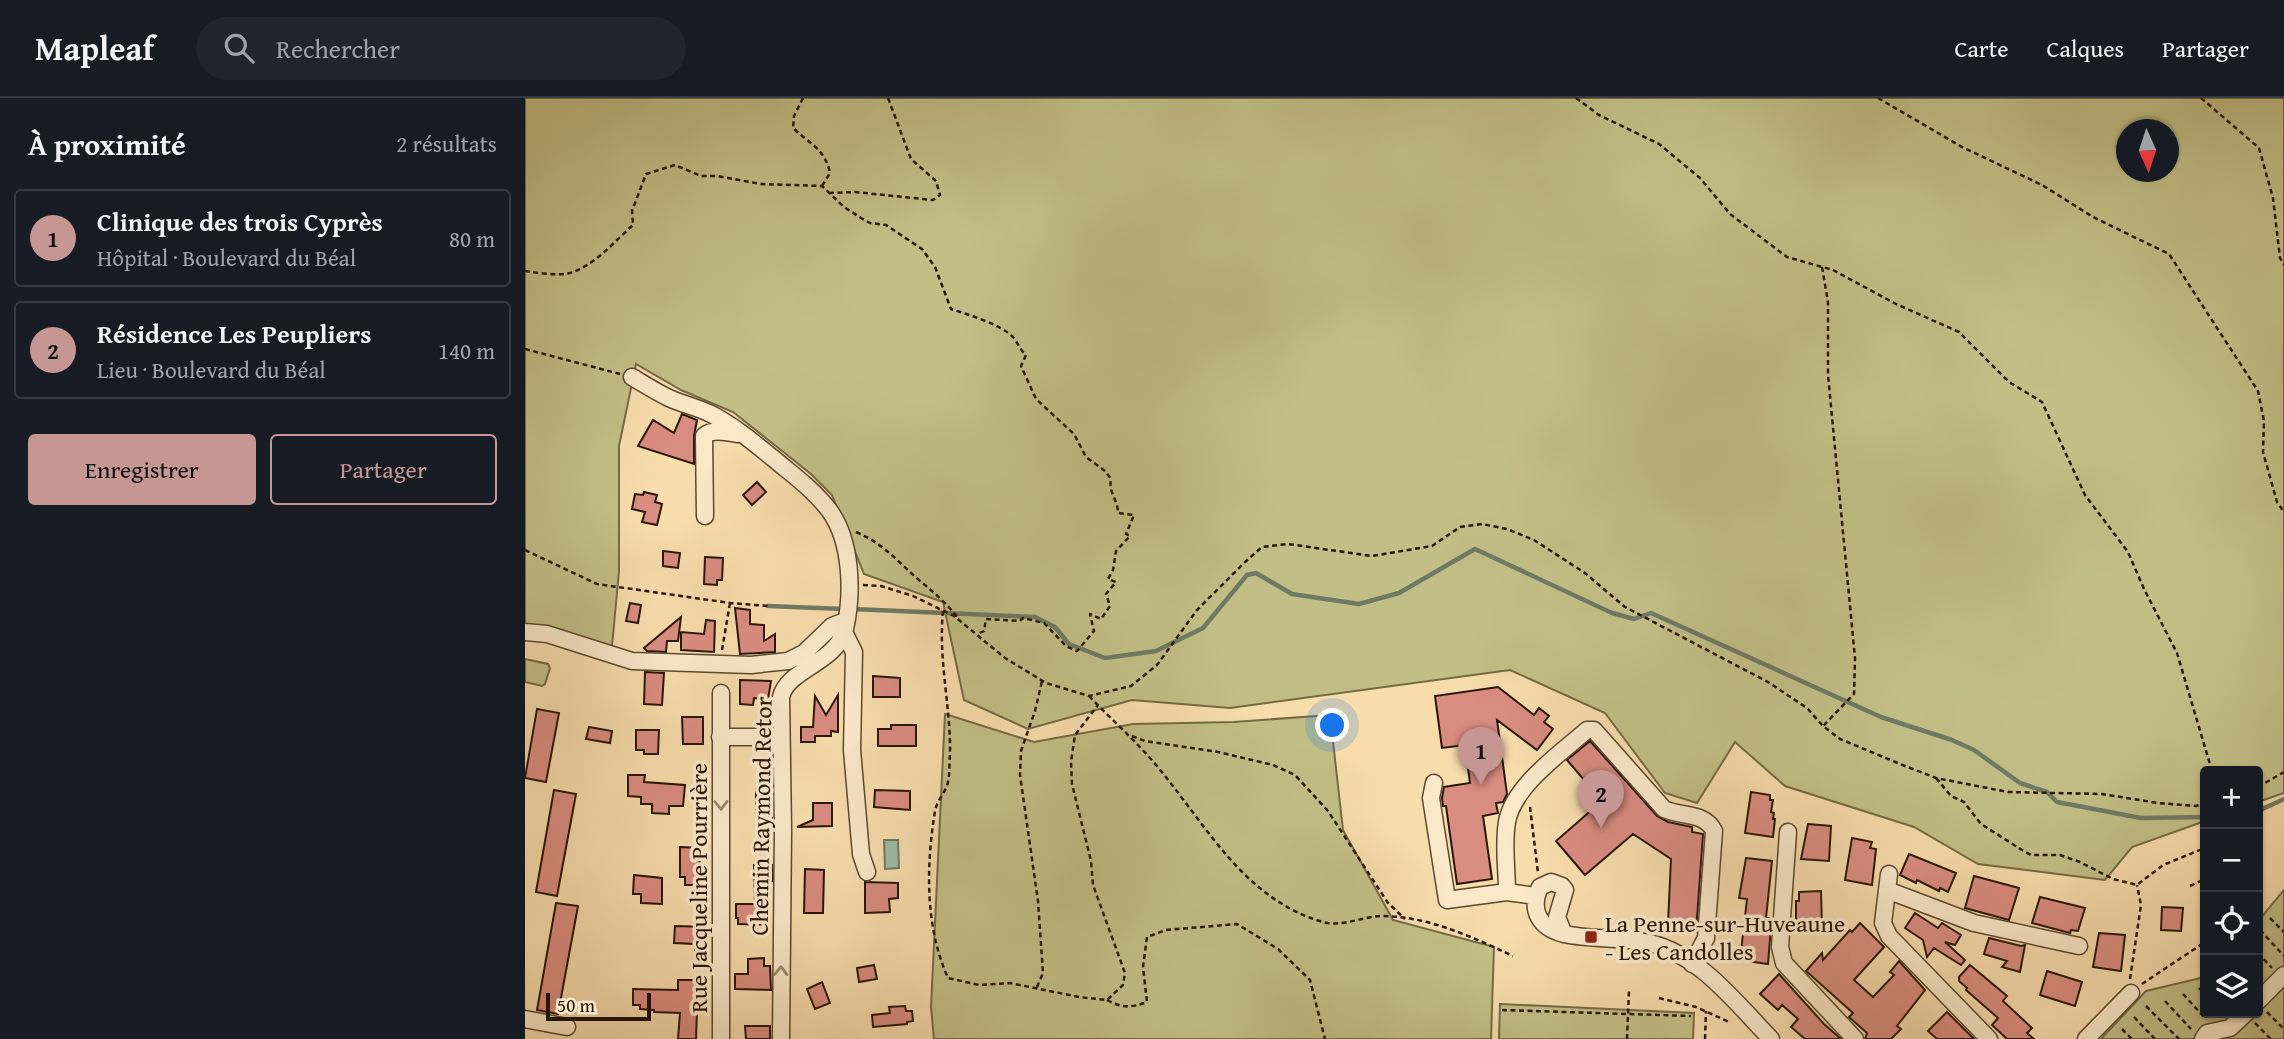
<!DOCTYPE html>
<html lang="fr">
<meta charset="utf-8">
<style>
body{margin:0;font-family:"Gentium Book Plus",serif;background:#20242c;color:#f1f3f6}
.controls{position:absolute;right:21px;bottom:21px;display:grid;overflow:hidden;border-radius:7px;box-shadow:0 2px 5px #0004}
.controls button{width:63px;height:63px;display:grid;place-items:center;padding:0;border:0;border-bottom:2px solid #363941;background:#171b24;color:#f1f3f6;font:35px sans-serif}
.compass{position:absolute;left:1591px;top:21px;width:63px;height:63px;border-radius:50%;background:#171b24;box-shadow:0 2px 5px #0004;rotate:177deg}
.scale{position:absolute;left:21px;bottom:18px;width:105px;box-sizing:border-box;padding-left:7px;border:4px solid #291607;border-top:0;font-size:19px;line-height:24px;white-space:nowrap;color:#291607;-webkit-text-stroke:5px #fae8c9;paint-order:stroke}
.you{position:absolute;left:808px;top:628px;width:24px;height:24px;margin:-18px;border:5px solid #fff;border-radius:50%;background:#1a73e8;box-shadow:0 0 0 10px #1a73e833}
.badge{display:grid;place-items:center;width:46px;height:46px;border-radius:50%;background:#c59692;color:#111;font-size:23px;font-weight:700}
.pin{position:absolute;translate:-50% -58px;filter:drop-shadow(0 2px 4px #0008)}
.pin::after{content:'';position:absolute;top:37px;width:24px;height:21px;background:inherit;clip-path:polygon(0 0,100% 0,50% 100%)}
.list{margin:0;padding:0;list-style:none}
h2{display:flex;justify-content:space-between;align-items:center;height:91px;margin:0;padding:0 28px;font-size:30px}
h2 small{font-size:23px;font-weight:400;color:#9ea1a6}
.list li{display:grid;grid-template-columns:46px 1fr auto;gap:21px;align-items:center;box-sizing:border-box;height:98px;margin:0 14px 14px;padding:0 14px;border:2px solid #363941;border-radius:7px}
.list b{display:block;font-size:26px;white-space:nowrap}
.list p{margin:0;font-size:23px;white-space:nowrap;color:#9ea1a6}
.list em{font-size:23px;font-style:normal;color:#9ea1a6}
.actions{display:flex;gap:14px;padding:21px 28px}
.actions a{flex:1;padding:16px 0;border:2px solid #c59692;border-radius:7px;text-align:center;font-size:24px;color:#c59692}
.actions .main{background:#c59692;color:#111}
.icon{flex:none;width:38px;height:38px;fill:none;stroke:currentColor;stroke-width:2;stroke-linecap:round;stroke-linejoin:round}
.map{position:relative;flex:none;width:1759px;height:941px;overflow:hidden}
header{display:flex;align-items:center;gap:42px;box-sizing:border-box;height:98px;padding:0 35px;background:#171b24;border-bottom:2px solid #363941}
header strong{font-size:33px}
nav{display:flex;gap:38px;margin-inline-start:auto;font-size:24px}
.search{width:490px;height:63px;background:#20242c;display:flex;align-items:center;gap:18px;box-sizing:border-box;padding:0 24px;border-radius:38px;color:#9ea1a6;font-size:26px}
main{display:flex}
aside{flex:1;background:#171b24}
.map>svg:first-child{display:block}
.green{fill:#c2bf86;stroke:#766a46;stroke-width:2;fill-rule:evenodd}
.water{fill:#9ebca4;stroke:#6f7a65;stroke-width:2}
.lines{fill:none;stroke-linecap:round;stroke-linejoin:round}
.stream{stroke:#6f7a65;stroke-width:4.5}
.building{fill:#d98c80;stroke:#291607;stroke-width:2}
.minor-casing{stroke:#5c4830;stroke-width:19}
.path{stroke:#291607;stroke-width:2.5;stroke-dasharray:5 3.5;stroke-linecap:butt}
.minor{stroke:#fae8c9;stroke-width:16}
.oneway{stroke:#9c8a72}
.poi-dot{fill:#8f2418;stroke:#fae8c9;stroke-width:2.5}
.labels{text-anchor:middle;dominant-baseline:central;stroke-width:7;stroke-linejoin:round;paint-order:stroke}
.street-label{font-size:24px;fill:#291607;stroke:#fae8c9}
.poi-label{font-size:24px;fill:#291607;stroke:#fae8c9;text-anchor:start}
</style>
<header>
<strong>Mapleaf</strong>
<div class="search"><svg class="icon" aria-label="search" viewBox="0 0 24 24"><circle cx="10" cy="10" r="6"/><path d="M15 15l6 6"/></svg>Rechercher</div>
<nav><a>Carte</a><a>Calques</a><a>Partager</a></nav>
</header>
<main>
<aside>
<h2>À proximité<small>2 résultats</small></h2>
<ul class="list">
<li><span class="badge">1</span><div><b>Clinique des trois Cyprès</b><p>Hôpital · Boulevard du Béal</p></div><em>80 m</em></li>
<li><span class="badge">2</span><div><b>Résidence Les Peupliers</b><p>Lieu · Boulevard du Béal</p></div><em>140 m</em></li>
</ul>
<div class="actions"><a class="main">Enregistrer</a><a>Partager</a></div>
</aside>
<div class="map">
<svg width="1759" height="941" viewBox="0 0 1759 941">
<rect width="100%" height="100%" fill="#f7dcac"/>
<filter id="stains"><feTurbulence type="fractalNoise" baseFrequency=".00286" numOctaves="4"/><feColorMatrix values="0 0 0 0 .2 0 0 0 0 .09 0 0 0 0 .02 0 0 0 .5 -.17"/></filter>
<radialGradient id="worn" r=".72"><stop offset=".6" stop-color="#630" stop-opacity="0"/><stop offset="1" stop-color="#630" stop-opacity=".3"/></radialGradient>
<path class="green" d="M0,0H1759V695L1733,704V673H1680V723L1607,749L1580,782L1453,766L1389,729L1260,688L1210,644L1172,705L1140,695L1080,615L985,572L705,610L607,602L503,631L439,602L418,504L339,476L307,397L286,376L208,314L156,292L111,266L94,348V473L87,548L20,528H0ZM1602,32H1644V74H1602Z
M0,561L23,566L25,570L20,586L17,588L0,584Z
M420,616L509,644L608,626L709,624L805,617L818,732L868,822L969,849L966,941H409L406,909Z
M1759,792V941H1576L1621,893L1680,879V915H1733V823Z
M975,906L1169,915L1168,941H974Z"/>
<path class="water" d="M359,742H373L374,770L360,771Z"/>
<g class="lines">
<path class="stream" d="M243,508L319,511
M328,511L510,519L530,529L544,546L580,560L631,553L678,530L722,477L731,475L767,496L834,506L874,495L950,451L1087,515L1109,521L1126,515L1356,619L1427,642L1449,652L1495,685L1522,694L1532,704L1616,720L1680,719
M1733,713L1759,701"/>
</g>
<path class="building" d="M157,316L172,322L169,338V366L113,348L128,322L149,335Z
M232,384L241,394L227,407L218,397Z
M119,394L132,397L130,404L137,406L132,427L117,424L120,414L107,411L110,396L118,397Z
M138,453L155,455L153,470L138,468Z
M180,459L198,460L197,482H192V487L179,486Z
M105,505L116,507L113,525L101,523Z
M210,510L225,512V526L239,527V543L250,536V554L215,556Z
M156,519L153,543H142L141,554L122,553L119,550Z
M181,522L190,523L189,554L156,552V534L179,536Z
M120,574L139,575L137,607L119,606Z
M348,578L375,580V599H348Z
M215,582L246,583L243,601L229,600L228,607L215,606Z
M973,589L1009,617L1014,610L1024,618L1019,624L1028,631L1012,652L972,622L982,696L978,704L971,705L973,715L958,718L967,781L932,786L921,708H918L917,700L919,689L945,685L940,647L917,650L910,598Z
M313,597V634L306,633V638H290V644H276V629H288L290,598L301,617Z
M12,611L34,615L21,684L0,680Z
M157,619H178V646H158Z
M366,627H391V648H353V631H366Z
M64,629L87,633L85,645L61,641Z
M111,632H134L133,656H119V652H111Z
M1065,643L1132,718L1143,724L1167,729V734L1178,736L1171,834L1152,832L1153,826L1143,825L1146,761L1108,736L1060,777L1031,743L1077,703L1042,662Z
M103,677H120L119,684L160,687L158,708H144V716L127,715V706H116V699L103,698Z
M231,691L245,692L244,698H247V721L231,720Z
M29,692L51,696L32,798L11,794Z
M350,692L385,693V712L349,709Z
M1226,694L1245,697V702H1248L1246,714L1249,715L1248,721H1250L1248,739L1220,735Z
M288,705H307V728L272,729L288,722Z
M1283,726L1306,728L1304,763L1276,761Z
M1327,740L1347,744L1345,750L1351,751L1347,787L1320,782Z
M155,749L175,750L174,787H160V779H155Z
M1384,756L1431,775L1423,794L1415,790L1414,793L1392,782L1391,785L1375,777Z
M1221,760L1247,763L1241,820H1244L1243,828H1246L1243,866L1215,862L1222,801L1214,800Z
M229,767H247V783H244L243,827L213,826V820H211V806H230Z
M280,771L299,772L298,815H279Z
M109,777L137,780V806L116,805V796H108Z
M1449,778L1494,790L1484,822L1440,810Z
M340,784L373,785V800L364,801L365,814L340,815Z
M1296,793L1297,829L1271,830V803H1274V794Z
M1515,799L1560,810L1553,833L1546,832L1545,835L1507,825Z
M31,805L53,808L33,916L12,912Z
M1637,809L1658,810L1656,833L1636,832Z
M1390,815L1413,830L1417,825L1436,837L1430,847L1420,844L1440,862L1436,867L1409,850L1402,859L1398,842L1380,830Z
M1335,825L1359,849L1329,882L1348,899L1369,877L1365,874L1374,863L1400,892L1372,928L1376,931L1366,941H1340L1342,935L1324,919L1328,915L1281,873L1297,855L1298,862L1325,832L1327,834Z
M150,828L183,829L182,853H170V846L149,845Z
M1574,835L1600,837L1596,873L1568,869Z
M1464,840L1496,848L1500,847L1495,874L1477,869L1482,863L1459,856Z
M239,860V868H245L246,892L210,891V876H223V861Z
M349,867L352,881L334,884L332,870Z
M1445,867L1482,898L1478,903L1507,930L1502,935L1509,941H1482L1467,927L1473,920L1441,892L1442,890L1434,883V879Z
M1522,873L1557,884L1550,908L1515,897Z
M1254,876L1299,926L1316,941H1280L1266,929L1273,921L1257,907L1253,912L1235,896Z
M153,882H173L171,941H153L155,915L129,914V912L115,911V907H108V891L153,892Z
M297,884L305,905L290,911L282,891Z
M380,908L381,913H387L388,923L382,924V926L348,929L347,917L365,915L364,909Z
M1422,914L1449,941H1412L1403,933Z
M220,928H245V941H221Z"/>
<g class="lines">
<defs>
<path id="minor" d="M107,279C119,286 131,294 144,300C157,306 171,309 184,315C208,327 228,344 249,361C268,377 289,392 304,412C327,443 328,495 320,531C311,566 263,570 256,599L258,732L256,941
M180,418L179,338C187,330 202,334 212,336
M0,534L22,536L107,563L226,567L263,563L279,555L307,528L320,523
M319,534L329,554L327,652L336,756L342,774
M196,595V941
M195,639H256
M909,685L906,700L922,802L982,794L1011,798
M1263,734L1255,849L1259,865L1330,941
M1364,776L1358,825L1364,838L1464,941
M1026,784L1037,788L1040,792L1032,819L1039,836C1015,830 1004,813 1015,789Z
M1362,792L1449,825L1554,848
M982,794C982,771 978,746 982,724C988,688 1036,655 1062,632H1069L1139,711C1156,719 1180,714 1189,733L1181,840L1167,866
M1039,836C1067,842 1097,839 1125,845C1175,857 1212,906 1246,941
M1733,903L1759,877
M0,921L42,929
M1561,941L1606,895
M1678,941L1682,935L1705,930L1721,915"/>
</defs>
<use href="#minor" class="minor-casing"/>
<path class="path" d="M278,0L269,18L268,30C285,46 300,51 305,75L297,88
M1051,0L1074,17L1134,46L1175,80L1205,116L1262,159L1308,172L1371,206L1434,234L1484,284L1517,304L1560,397L1603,454L1619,491L1652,555L1687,673
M1353,0L1437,49L1517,87L1568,119L1644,156L1733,293L1739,323L1738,354L1752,404L1759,414
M1676,0L1734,50L1748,100L1755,160L1759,167
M304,95L330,94L408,102L415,97L411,83L386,61L363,0
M1297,169L1303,204V277L1330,560L1329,596L1298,628
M0,173C14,175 31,178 45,175C69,168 90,143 108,127L107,113L121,76L150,67L176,78H192L236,86L297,88L319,109L336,120L345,125L361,127L397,151L410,169L426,211C444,217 475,226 488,239C493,245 495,252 501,257L496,268L511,301L549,336L561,359L580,373L586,381C583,395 593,401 593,415L609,417L601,436L605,438L591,453L588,472L583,481L591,484L581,496L585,508L576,521L565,516L569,533L552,553L541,548L519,525L498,520L495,523L461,521L459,533L453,536
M0,251L95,276
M331,434C358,445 373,464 395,483C410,495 422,506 434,521
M0,452L72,486L205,505L243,508
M338,487L356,488L388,498L429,518L480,560L521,585L564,598L606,588L632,567L672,512L719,465L737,449L763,446L847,458L907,448L935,429L957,426L982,431L1009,442L1060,475L1100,509L1243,584L1282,610L1298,628L1315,641L1380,668L1411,680L1483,694L1577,696L1633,705L1671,708L1680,705
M418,513C413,562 426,609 425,657C424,665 425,675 423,684C421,694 412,702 410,713C401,768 400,829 423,880L454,887L485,885L554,899L582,902L598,887L600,875L568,787L566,763L547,686L546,664L550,637L573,607
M197,552L205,505
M564,598C586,621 610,642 631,667C681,726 718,801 798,824C817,829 837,819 856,818C903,818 947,839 988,858
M607,638L620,643L693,654L748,667L770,677L803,713L863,805L880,821
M1411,680L1426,698L1439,704L1456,726L1497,752L1506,757H1535L1555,764L1588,781L1612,787L1638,767L1680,750
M1733,689L1759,674
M1005,709L1013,775
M1665,788L1680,781
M1745,820L1759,834
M1735,832L1759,858
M1733,855L1747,870
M1605,881L1616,807L1612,787
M1617,886L1680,844
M512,889L518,875L513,803L495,677L496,653L510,613L517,583
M1674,890L1680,897
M1658,896L1679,919
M1134,900L1171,909L1204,924
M582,902C596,910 607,910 622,904L618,869L622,839L641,832L712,826L753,851L785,882L800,941
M1640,903L1666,931
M1621,908L1654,941
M977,912L1166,918
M1742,914L1759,931
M1609,919L1630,941
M1730,925L1746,941
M1597,931L1607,941
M1102,941L1104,893
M1180,941L1181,913"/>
<use href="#minor" class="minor"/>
</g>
<defs><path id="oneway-chevron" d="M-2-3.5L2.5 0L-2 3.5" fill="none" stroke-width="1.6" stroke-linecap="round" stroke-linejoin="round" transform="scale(1.75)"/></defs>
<g class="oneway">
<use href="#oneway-chevron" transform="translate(196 707) rotate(89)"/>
<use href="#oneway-chevron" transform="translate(256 873) rotate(-89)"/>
</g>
<rect class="poi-dot" x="1059" y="832" width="14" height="14" rx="3.5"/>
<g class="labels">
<g class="street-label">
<text transform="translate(236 718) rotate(-89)">Chemin Raymond Retor</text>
<text transform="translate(173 790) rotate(-90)">Rue Jacqueline Pourrière</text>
</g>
<g class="poi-label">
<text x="1080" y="825">La Penne-sur-Huveaune<tspan x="1080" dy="28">- Les Candolles</tspan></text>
</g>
</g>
<rect width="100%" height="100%" filter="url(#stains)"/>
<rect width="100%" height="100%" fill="url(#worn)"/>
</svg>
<div class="controls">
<button>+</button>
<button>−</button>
<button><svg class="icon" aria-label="locate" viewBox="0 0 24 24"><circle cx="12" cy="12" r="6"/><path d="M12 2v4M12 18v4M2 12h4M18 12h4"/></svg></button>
<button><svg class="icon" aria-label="layers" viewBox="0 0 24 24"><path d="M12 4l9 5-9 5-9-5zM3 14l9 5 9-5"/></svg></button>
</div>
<svg class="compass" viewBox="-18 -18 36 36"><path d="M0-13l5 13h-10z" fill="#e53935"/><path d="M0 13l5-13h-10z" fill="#9ea1a6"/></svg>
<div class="scale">50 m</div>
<div class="you"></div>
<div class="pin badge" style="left:956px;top:687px">1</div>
<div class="pin badge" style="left:1076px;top:730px">2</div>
</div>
</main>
